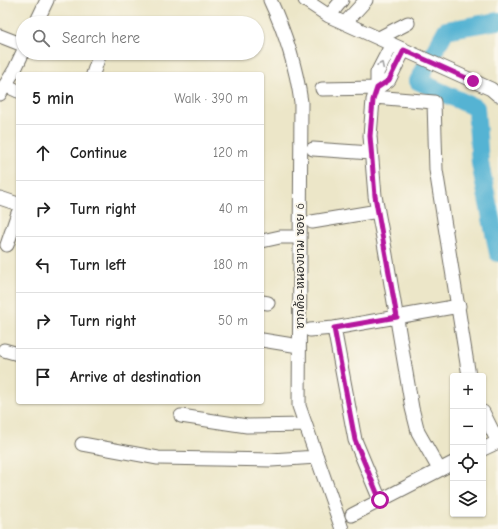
<!DOCTYPE html>
<meta charset="utf-8">
<style>
body{margin:0;font-family:"Comic Neue","Playpen Sans Thai",sans-serif;background:#f2f2f2;color:#222}
.controls{position:absolute;right:12px;bottom:12px;display:grid;overflow:hidden;border-radius:4px;box-shadow:0 1px 3px #0004}
.controls button{width:36px;height:36px;display:grid;place-items:center;padding:0;border:0;border-bottom:1px solid #e0e0e0;background:#fff;color:#222;font:20px sans-serif}
.stop{position:absolute;width:12px;height:12px;margin:-9px;border:3px solid #b5179e;border-radius:50%;background:#fff}
.stop.end{background:#b5179e;border-color:#fff;box-shadow:0 1px 4px #0008}
.list{margin:0;padding:0;list-style:none}
h2{display:flex;justify-content:space-between;align-items:center;height:52px;margin:0;padding:0 16px;font-size:17px}
h2 small{font-size:13px;font-weight:400;color:#767676}
.list li{display:grid;grid-template-columns:26px 1fr auto;gap:12px;align-items:center;box-sizing:border-box;height:56px;padding:0 16px;border-top:1px solid #e0e0e0}
.list b{display:block;font-size:15px;white-space:nowrap}
.list em{font-size:13px;font-style:normal;color:#767676}
.icon{flex:none;width:22px;height:22px;fill:none;stroke:currentColor;stroke-width:2;stroke-linecap:round;stroke-linejoin:round}
.map{position:relative;flex:none;width:498px;height:529px;overflow:hidden}
.search{position:absolute;background:#fff;box-shadow:0 1px 3px #0004;left:16px;top:16px;width:248px;height:44px;display:flex;align-items:center;gap:10px;box-sizing:border-box;padding:0 14px;border-radius:22px;color:#767676;font-size:15px}
.panel{position:absolute;background:#fff;box-shadow:0 1px 3px #0004;left:16px;top:72px;width:248px;height:332px;border-radius:4px}
.map>svg:first-child{display:block}
.lines{fill:none;stroke-linecap:round;stroke-linejoin:round}
.river{stroke:#55b3d3;stroke-width:18}
.minor-casing{stroke:#6f6c62;stroke-width:15}
.minor{stroke:#fff;stroke-width:13}
.oneway{stroke:#a0a0a0}
.route{stroke:#b5179e;stroke-width:5}
.labels{text-anchor:middle;dominant-baseline:central;stroke-width:4;stroke-linejoin:round;paint-order:stroke}
.street-label{font-size:12px;fill:#2b2b2b;stroke:#fbf7ec}
</style>
<div class="map">
<svg width="498" height="529" viewBox="0 0 498 529">
<rect width="100%" height="100%" fill="#fbf7ec"/>
<filter id="ink" filterUnits="userSpaceOnUse"><feTurbulence type="fractalNoise" baseFrequency=".025" numOctaves="2"/><feDisplacementMap in="SourceGraphic" scale="8" xChannelSelector="R" yChannelSelector="G"/><feConvolveMatrix kernelMatrix="1 2 1 2 8 2 1 2 1" color-interpolation-filters="sRGB"/></filter>
<filter id="wash" filterUnits="userSpaceOnUse"><feTurbulence type="fractalNoise" baseFrequency=".012" numOctaves="4" result="noise"/><feDisplacementMap in="SourceGraphic" scale="16" xChannelSelector="R" yChannelSelector="G"/><feGaussianBlur stdDeviation="0.9" result="paint"/><feColorMatrix in="noise" values="0 0 0 0 0 0 0 0 0 0 0 0 0 0 0 0 0 1.4 0 .05"/><feComposite in="paint" operator="in"/></filter>
<g filter="url(#wash)">
<rect width="100%" height="100%" fill="#ece6c8"/>
<g class="lines">
<path class="river" d="M498,21L446,30L418,81L476,108L480,163L498,253"/>
</g>
</g>
<g filter="url(#ink)">
<g class="lines">
<defs>
<path id="minor" d="M270,0C285,32 296,66 301,102L299,406L342,529
M305,0L329,16L491,89L498,95
M329,16L342,0
M36,23L47,0
M345,23L366,0
M0,36L23,45
M379,38L408,23
M392,44L377,73V88L373,100L370,136L375,196L384,243L412,408L418,432L439,469
M93,74L100,53
M5,85L18,91
M322,89L377,88L389,80L404,50
M0,94L15,69L23,52
M374,97L434,102L436,170L469,376
M313,149L371,153
M0,198L18,204
M312,222L378,211
M262,241L280,237H299
M7,245L18,213
M262,302L268,303
M334,328L355,440L380,500
M310,330L334,328L459,306
M262,340L299,346
M4,350L18,354
M483,412L498,442
M181,416L247,426L306,425
M82,444L158,458L271,460L317,457
M483,449L498,442
M352,515L453,463"/>
</defs>
<use href="#minor" class="minor-casing"/>
<use href="#minor" class="minor"/>
</g>
<defs><path id="oneway-chevron" d="M-2-3.5L2.5 0L-2 3.5" fill="none" stroke-width="1.6" stroke-linecap="round" stroke-linejoin="round"/></defs>
<use class="oneway" href="#oneway-chevron" transform="translate(381 65) rotate(-64)"/>
</g>
<g class="lines" filter="url(#ink)">
<path class="route" d="M380,500L355,440L334,328L397,317L375,196L370,136L373,100L377,88L389,80L404,50L473,81"/>
</g>
<g class="labels">
<g class="street-label">
<text transform="translate(300 266) rotate(-90)">ชากค้อ-หนองขาม ซอย 6</text>
</g>
</g>
</svg>
<div class="controls">
<button>+</button>
<button>−</button>
<button><svg class="icon" aria-label="locate" viewBox="0 0 24 24"><circle cx="12" cy="12" r="6"/><path d="M12 2v4M12 18v4M2 12h4M18 12h4"/></svg></button>
<button><svg class="icon" aria-label="layers" viewBox="0 0 24 24"><path d="M12 4l9 5-9 5-9-5zM3 14l9 5 9-5"/></svg></button>
</div>
<div class="stop" style="left:380px;top:500px"></div>
<div class="stop end" style="left:473px;top:81px"></div>
<div class="search"><svg class="icon" aria-label="search" viewBox="0 0 24 24"><circle cx="10" cy="10" r="6"/><path d="M15 15l6 6"/></svg>Search here</div>
<section class="panel">
<h2>5 min<small>Walk · 390 m</small></h2>
<ul class="list">
<li><svg class="icon" aria-label="ahead" viewBox="0 0 24 24"><path d="M12 20V5M6 11l6-6 6 6"/></svg><div><b>Continue</b></div><em>120 m</em></li>
<li><svg class="icon" aria-label="right" viewBox="0 0 24 24"><path d="M7 20v-9h11M14 6l5 5-5 5"/></svg><div><b>Turn right</b></div><em>40 m</em></li>
<li><svg class="icon" aria-label="left" viewBox="0 0 24 24"><path d="M17 20v-9H6M10 6l-5 5 5 5"/></svg><div><b>Turn left</b></div><em>180 m</em></li>
<li><svg class="icon" aria-label="right" viewBox="0 0 24 24"><path d="M7 20v-9h11M14 6l5 5-5 5"/></svg><div><b>Turn right</b></div><em>50 m</em></li>
<li><svg class="icon" aria-label="arrive" viewBox="0 0 24 24"><path d="M6 21V4h12l-3 4 3 4H6"/></svg><div><b>Arrive at destination</b></div></li>
</ul>
</section>
</div>
